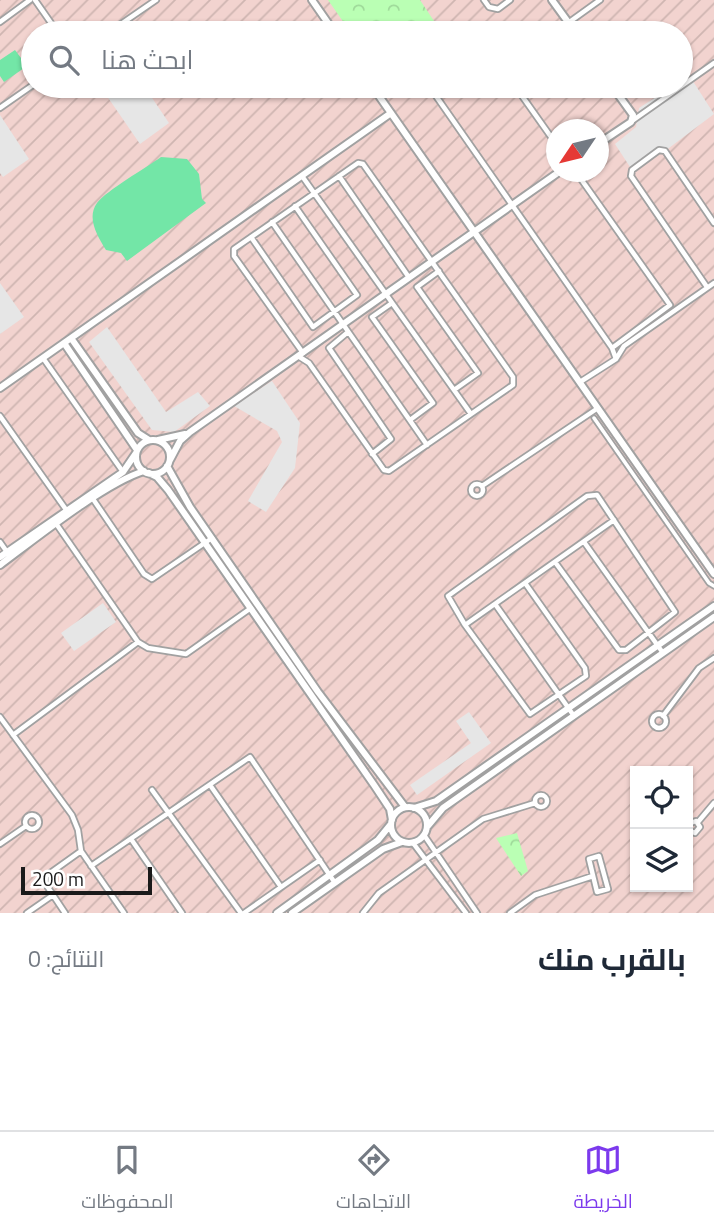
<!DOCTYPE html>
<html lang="ar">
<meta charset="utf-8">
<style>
body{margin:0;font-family:"Titillium Web",Cairo,sans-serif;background:#f2f2f3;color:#1f2937;direction:rtl}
.controls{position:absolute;right:21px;bottom:21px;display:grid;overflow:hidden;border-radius:0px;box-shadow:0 2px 5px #0004}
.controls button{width:63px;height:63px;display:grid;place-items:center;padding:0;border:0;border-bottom:2px solid #e0e1e3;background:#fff;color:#1f2937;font:35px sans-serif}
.compass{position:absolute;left:546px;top:119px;width:63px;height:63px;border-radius:50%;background:#fff;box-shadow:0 2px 5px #0004;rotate:235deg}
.scale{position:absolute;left:21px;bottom:18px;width:131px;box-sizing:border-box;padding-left:7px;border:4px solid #1a1a1a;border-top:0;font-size:19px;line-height:24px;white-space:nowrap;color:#1a1a1a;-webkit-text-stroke:5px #fff;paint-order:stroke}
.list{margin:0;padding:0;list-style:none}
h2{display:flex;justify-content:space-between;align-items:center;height:91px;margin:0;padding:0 28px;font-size:30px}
h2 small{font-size:23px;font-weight:400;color:#747a83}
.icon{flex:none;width:38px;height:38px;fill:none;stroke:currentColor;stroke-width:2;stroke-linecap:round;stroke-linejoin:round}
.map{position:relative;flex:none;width:714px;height:913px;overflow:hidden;direction:ltr}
.search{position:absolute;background:#fff;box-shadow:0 2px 5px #0004;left:21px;right:21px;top:21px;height:77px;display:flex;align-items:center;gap:18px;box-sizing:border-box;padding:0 24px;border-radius:38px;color:#747a83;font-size:26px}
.sheet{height:217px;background:#fff}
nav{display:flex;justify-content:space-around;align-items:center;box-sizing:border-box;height:98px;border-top:2px solid #e0e1e3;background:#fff;font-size:19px;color:#747a83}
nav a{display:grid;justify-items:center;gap:4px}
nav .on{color:#7c3aed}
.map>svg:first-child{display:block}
.military{fill:url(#military-furrows);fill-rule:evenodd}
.park{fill:url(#park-crowns)}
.pitch{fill:#73e6a7}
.parking{fill:#e6e6e6}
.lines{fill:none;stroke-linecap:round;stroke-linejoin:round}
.pedestrian-casing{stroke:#a1a1a1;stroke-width:7}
.minor-casing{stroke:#a1a1a1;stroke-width:8}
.tertiary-casing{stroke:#a1a1a1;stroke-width:10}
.pedestrian{stroke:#fff;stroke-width:3.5}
.minor{stroke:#fff;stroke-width:4.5}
.tertiary{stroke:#fff;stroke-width:6}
</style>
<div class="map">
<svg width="714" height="913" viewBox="0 0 714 913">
<defs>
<pattern id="military-furrows" width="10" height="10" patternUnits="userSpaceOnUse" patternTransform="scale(1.75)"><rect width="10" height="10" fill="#f2d3cf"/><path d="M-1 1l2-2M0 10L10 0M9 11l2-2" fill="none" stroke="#cfb5b1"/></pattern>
<pattern id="park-crowns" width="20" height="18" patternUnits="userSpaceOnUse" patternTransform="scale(1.75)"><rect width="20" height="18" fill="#baffb4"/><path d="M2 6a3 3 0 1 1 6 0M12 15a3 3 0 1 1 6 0" fill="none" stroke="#9fda9a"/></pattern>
</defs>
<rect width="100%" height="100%" fill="#eee6de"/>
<path class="military" d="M0,0H714V913H0ZM33,33H681V86H33ZM556,130H598V172H556ZM635,771H688V887H635Z"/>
<path class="park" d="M328,0H420L442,33H351Z
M517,833L528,871L521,876L496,838Z"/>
<path class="pitch" d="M15,50L27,66L4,82L0,76V60Z
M161,157L187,159L199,174L202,199L206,203L127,261L121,253L106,250C98,237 86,218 97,203C107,190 146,168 161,157Z"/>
<path class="parking" d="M689,75L714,114L665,151L659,150L632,170L615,144L636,127L639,108L673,86H681V81Z
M100,86H144L169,123L140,144Z
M0,115L29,159L3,177L0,173Z
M0,283L24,317L0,334Z
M107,327L166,412L198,392L210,406L174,432L152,430L89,342Z
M272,381L300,423L295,468L266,512L248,501L282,442L277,431L234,406Z
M103,603L116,622L74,651L61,633Z
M469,712L491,743L417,795L410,785L471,743L456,721Z"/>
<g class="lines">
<defs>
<path id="pedestrian" d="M594,418L709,583L714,586"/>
<path id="minor" d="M35,0L58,33
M484,0L489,7L498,9L510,0
M0,22L30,0
M568,23L600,0
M108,33L156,0
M452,33L462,26H470L478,33
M429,86L612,348L616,359
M515,86L556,144
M0,108L33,85
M632,121L714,63
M576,172L670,305L612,348
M302,176L471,414
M339,176L408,276
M272,222L427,445
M251,237L313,327L357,295L295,206
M439,271L417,287L478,373L454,390
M707,287L631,176L632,170L659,150L665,151L714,223
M392,303L372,317L433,403L410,420
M348,332L329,348L391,439L372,454
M298,356L309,363L384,470L389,471L513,385V377L363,164L358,163L234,249V256L303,353
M43,358L123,472
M580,382L616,359L624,346L714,283
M0,416L67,511
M471 490a6 6 0 1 1 12 0a6 6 0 1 1-12 0Z
M482,486L598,408
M93,499L144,574L152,579L212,538
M57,525L138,642L148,648L186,654L251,608
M0,542L7,552
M584,542L663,653
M525,583L585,668L586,676L530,714L465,625L448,596L587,496L597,495L675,612L626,650H619L555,562
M495,604L574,716
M465,625L614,520
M652 721a7 7 0 1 1 14 0a7 7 0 1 1-14 0Z
M663,716L699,668L714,658
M0,717L72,815L78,830L81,851L46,876L45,883L53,895L27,913
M13,735L138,642
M210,785L281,887
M152,790L241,913
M535 801a6 6 0 1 1 12 0a6 6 0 1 1-12 0Z
M25 822a7 7 0 1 1 14 0a7 7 0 1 1-14 0Z
M698,822L714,803
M688,824L696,821L700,827L695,833L688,830
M424,835L477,913
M131,839L182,913
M413,843L466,913
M0,844L26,826
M81,851L124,913
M599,856L608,889L597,892L589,859Z
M91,866L250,757L335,883
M53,895L65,913
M244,913L320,860
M363,913L379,893L483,819L535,803
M510,913L535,895L593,876"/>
<path id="tertiary" d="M312,0L335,33
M552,0L576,33
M372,86L714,574
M598,144L631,122L633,115L612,86
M71,338L138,433L149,440
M64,343L137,450
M0,388L391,113
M136 457a17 17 0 1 1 34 0a17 17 0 1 1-34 0Z
M158,440L185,434
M170,460L180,441L190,432L559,172
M167,466L190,507L318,692L405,807
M149,473L157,477L168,490L374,785L390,809L392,820
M0,557L123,472L136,453
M0,565C35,539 105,483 144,471
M391 825a18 18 0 1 1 36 0a18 18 0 1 1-36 0Z
M414,808L436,801L714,606
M427,827L443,808L714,617
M277,913L378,840L391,824
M292,913L383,849L402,842"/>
</defs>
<use href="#pedestrian" class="pedestrian-casing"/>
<use href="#minor" class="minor-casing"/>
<use href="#tertiary" class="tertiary-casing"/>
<use href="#pedestrian" class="pedestrian"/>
<use href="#minor" class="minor"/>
<use href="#tertiary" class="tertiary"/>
</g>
</svg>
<div class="controls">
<button><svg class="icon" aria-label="locate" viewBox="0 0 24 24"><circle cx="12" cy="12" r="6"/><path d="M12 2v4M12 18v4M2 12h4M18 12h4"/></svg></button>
<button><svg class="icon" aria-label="layers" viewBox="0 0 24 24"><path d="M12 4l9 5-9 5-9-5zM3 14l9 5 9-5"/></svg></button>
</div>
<svg class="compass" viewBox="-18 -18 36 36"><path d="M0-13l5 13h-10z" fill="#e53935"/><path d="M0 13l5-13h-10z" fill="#747a83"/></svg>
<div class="scale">200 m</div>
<div class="search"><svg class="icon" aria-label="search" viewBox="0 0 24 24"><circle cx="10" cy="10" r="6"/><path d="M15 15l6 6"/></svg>ابحث هنا</div>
</div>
<section class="sheet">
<h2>بالقرب منك<small>النتائج: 0</small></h2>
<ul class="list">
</ul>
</section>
<nav>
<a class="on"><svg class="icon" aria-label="map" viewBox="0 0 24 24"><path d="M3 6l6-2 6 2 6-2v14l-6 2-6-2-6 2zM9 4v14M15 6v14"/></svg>الخريطة</a>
<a><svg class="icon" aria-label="directions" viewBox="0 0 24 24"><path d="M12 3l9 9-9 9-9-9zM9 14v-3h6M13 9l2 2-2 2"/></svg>الاتجاهات</a>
<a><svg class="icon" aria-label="saved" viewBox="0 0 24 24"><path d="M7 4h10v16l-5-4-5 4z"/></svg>المحفوظات</a>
</nav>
